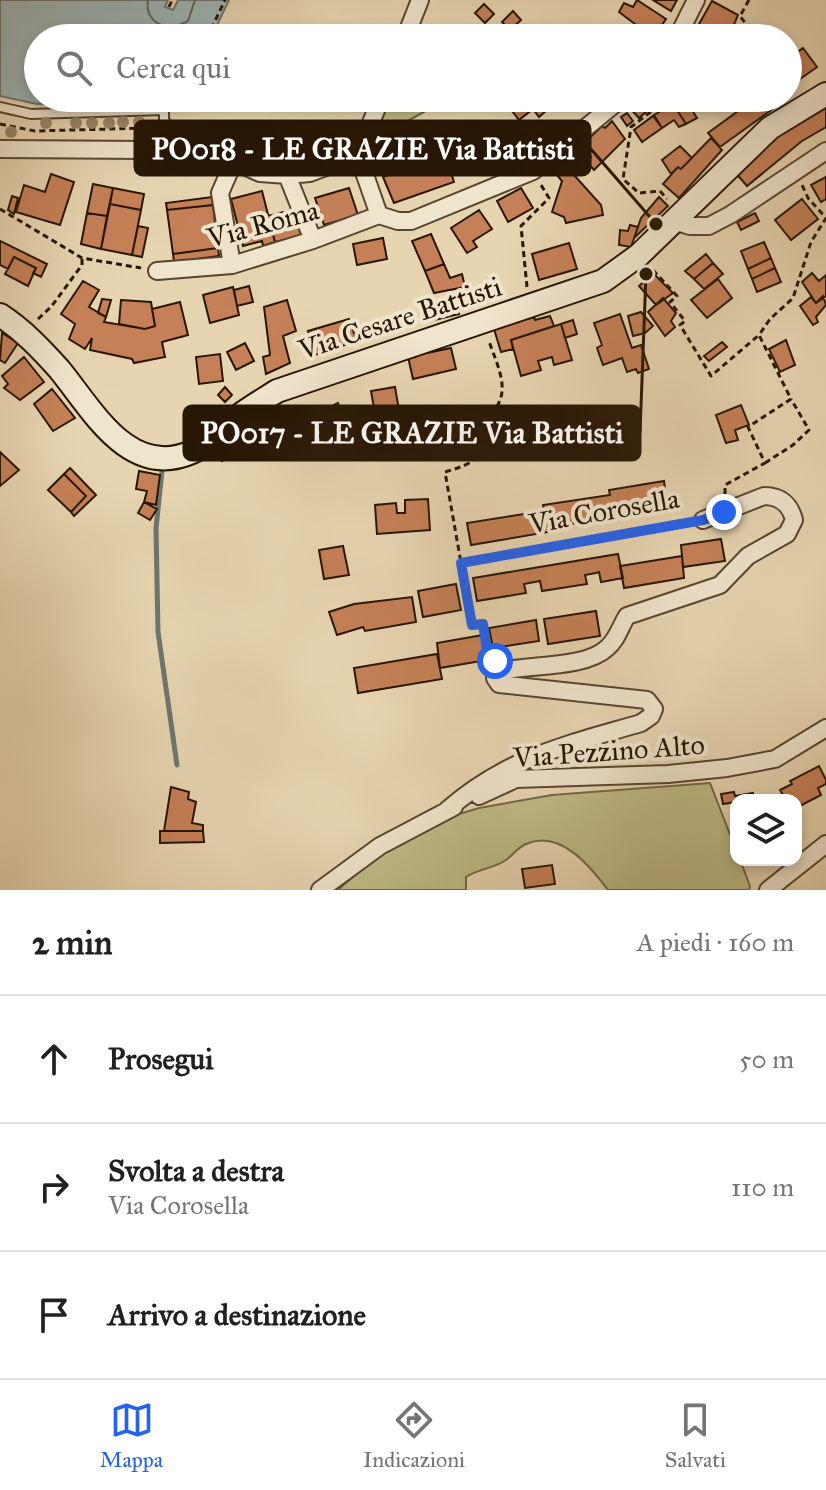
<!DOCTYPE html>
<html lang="it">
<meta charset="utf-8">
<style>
body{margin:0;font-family:"IM FELL Great Primer",serif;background:#f2f2f2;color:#202124}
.controls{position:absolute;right:24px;bottom:24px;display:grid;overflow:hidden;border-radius:16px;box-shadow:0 4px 12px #0003}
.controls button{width:72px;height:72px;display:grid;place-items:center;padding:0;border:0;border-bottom:2px solid #e0e0e0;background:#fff;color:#202124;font:40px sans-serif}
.stop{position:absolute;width:24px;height:24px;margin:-18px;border:6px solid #2563eb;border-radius:50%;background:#fff}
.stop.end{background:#2563eb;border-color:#fff;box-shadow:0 2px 8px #0008}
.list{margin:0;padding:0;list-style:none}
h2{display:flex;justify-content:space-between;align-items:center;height:104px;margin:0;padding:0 32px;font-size:34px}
h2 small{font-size:26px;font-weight:400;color:#757577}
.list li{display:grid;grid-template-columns:52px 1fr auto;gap:24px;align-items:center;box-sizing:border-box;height:128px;padding:0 32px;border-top:2px solid #e0e0e0}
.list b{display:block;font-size:30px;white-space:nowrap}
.list p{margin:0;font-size:26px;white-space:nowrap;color:#757577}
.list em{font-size:26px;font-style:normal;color:#757577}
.icon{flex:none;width:44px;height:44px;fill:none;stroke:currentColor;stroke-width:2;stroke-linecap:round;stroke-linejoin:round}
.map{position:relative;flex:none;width:826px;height:890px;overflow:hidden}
.search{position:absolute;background:#fff;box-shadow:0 4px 12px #0003;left:24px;right:24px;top:24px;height:88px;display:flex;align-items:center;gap:20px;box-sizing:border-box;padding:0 28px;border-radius:44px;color:#757577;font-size:30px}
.sheet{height:488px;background:#fff}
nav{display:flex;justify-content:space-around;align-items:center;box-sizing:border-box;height:112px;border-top:2px solid #e0e0e0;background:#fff;font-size:22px;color:#757577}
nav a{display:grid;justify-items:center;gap:4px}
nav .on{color:#2563eb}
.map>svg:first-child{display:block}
.green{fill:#bebb86;stroke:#726845;stroke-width:2}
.water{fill:#9bb6b7;stroke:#6d766f;stroke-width:2}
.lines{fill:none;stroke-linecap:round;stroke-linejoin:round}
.shore{stroke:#61665e;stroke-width:2}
.stream{stroke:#6d766f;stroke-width:5}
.building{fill:#c58057;stroke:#271604;stroke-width:2}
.service-casing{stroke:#57462f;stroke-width:12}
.minor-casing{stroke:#57462f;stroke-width:20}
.secondary-casing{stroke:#271604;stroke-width:26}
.path{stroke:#271604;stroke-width:3;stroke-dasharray:6 4;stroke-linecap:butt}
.service{stroke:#efe4cc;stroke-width:8}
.minor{stroke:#efe4cc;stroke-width:16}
.secondary{stroke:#efe4cc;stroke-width:22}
.tree{fill:#968767}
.route{stroke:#2563eb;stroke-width:10}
.labels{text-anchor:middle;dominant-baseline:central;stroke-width:8;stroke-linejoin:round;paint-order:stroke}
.street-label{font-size:28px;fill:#271604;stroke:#efe4cc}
.leader{fill:none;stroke:#271604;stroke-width:3}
.callout-dot{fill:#271604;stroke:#efe4cc;stroke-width:3}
.callout{fill:#271604;stroke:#271604;stroke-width:3}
.callout-label{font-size:30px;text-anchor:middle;font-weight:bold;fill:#fff}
</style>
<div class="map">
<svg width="826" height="890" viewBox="0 0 826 890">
<rect width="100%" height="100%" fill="#e7d5b1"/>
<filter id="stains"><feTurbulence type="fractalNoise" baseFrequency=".0025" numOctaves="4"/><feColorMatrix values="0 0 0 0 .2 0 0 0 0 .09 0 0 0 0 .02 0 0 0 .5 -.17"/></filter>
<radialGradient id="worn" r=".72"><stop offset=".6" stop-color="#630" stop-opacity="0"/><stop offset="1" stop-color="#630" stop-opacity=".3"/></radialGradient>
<path class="green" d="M390,98H411L424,112L373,140Z
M710,783L736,850V860H740L750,886L749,890H608C590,866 560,829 526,844C517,848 514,854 506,860C495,868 478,869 466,877V890H338L376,856L432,822L479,808L552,795Z"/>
<path class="water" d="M0,0H168L165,7L173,10L178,0H229L211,38H38V98L182,99L37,104L0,96Z"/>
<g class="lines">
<path class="shore" d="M148,0C145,18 157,26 173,28L188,21L195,0"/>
<path class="stream" d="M162,471L156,528L158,632L177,765"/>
</g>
<path class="building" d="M637,0L666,19L653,38L633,28L635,24L619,12L624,3L633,7Z
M653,0H677L671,11Z
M712,1L738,15L733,27L750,38H702L694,33Z
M484,4L494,14L485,23L475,13Z
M513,11L521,20L510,30L502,22Z
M803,48L817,67L790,86L788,83V59Z
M513,98H549L554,104L539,117L533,109L519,120L506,103Z
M639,98H652L656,103L639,118L629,107Z
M661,98H685L697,118L686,124L673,104L667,107Z
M756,98H777L781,103L720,147L708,133Z
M673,104L686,124L679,127L674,120L662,128L654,115Z
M826,105V127L802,141L747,186L734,171L788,123Z
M627,113L633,121L627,126L621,117Z
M653,116L662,128L642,142L634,130Z
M612,121L625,139L594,170L587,162L591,157L581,146L602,126L605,128Z
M439,134L454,182L394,203L383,177L424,162L418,141Z
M711,138L722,150L679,198L663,184L678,167L681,169Z
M680,146L692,158L681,169L678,167L671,174L662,160Z
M565,165L601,205L603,215L566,223L564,217L552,212L562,181L556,174Z
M51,174L74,182L60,225L16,212L24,185L45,192Z
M826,177V199L821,202L811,185Z
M93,184L113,188L107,216L87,213Z
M113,188L144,194L141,210L110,204Z
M349,188L358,215L324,225L315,198Z
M521,188L533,208L508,222L497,201Z
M262,191L275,242L263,246L262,241L243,246L231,199Z
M12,196L18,198L14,214L8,210Z
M212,197L213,205L167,210L166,203Z
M659,197L668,206L634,238L641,218Z
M802,199L818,219L791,240L775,220Z
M110,204L141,210L132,255L101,249Z
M213,205L218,248L173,254L167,210Z
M296,209L303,236L275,242L268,216Z
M479,210L492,229L473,241L477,247L467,253L451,228Z
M87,213L107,216L101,249L81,244Z
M755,213L759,221L741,230L737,222Z
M630,225L638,227L631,247L619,245L620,230L628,231Z
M138,226L148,228L142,257L132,255Z
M431,234L444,264L425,271L412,241Z
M383,238L387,259L357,265L353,244Z
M0,241L47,264L41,277L33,273L36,268L14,257L8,269L0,265Z
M764,242L771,258L748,269L741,251Z
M569,243L577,269L539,280L532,254Z
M218,248L219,256L174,262L173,254Z
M706,254L713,263L694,279L685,271Z
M14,257L36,268L28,286L5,274Z
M771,258L775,268L752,279L748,269Z
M713,263L723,274L704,289L694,279Z
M444,264L450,278L462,274L465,287L434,293L425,271Z
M775,268L781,282L757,292L752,279Z
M653,273L673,293L656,305L639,286Z
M812,273L819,281L826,275V296L816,303L802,282Z
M718,279L732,298L707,318L691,300Z
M83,281L99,290L89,307L106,317L104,322L145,329L155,326L152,309L180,302L188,335L162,342L165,357L134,363L132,359L90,350L92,338L85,349L69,339L75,324L61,314Z
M249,286L253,302L237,306L234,290Z
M233,287L239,315L210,323L203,295Z
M823,296L826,305L816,317L818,322L813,325L800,306L811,297L816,303Z
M663,298L676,313L671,321L675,327L665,336L648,312Z
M102,299L111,300L106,317L98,313Z
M121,300L151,302L155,326L145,329L119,324Z
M287,300L296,331L283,336L290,363L266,374L263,357L270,355L264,307Z
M422,301L442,304L456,301L459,314L426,322Z
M641,312L653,326L645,333L633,336L628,316Z
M620,314L632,348L641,345L649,369L638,373L636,369L627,372L622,358L603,365L597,348L602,345L594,323Z
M550,316L554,326L511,340L513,349L501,352L494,329L534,317L535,320Z
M349,319L357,341L315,355L308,331Z
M573,320L577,334L565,338L561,324Z
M561,324L572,360L554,365L552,357L538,361L541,370L521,376L511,340Z
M2,333L18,343L5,363L0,360Z
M786,340L795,365L780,372L769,349Z
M722,342L727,347L709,361L704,356Z
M245,343L254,361L236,370L227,352Z
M451,348L456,369L413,379L408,357Z
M220,354L223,381L199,384L196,357Z
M24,357L44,382L20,400L4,388L8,384L2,376Z
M225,387L232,395L225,402L218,395Z
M395,387L399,410L375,414L371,391Z
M52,389L75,418L53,431L34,404Z
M338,403L345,424L328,432L331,441L322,444L317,433L284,446L275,422L305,412L308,418Z
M741,405L749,425L735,430L738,440L726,443L716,415Z
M255,417L266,435L222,461L216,449Z
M393,445L394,459L385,460L384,446Z
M0,452L19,470L0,486Z
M70,468L96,495L74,516L71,512L86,496L64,474Z
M139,471L160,475L156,505L144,502L147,491L136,489Z
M64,474L86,496L71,512L48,490Z
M664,481L667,503L613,512V517L548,528V532L471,545L467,523L544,511L543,505L610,495L609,490Z
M428,499L430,530L377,534L375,505L396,503L397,513H405V500Z
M144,502L157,509L150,520L138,513Z
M721,539L725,561L683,567L681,545Z
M343,546L349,575L324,579L319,550Z
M618,554L623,578L601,582L599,572L596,573L585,575L587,584L542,591L540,581L524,584L526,593L477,601L473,578Z
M682,556L684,578L624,588L620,566Z
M456,584L461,610L423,617L418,591Z
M412,597L416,622L365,631L363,627L337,635L329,612L354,604Z
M596,611L600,636L548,644L544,619Z
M536,620L539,641L493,648L489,628Z
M483,635L487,660L440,668L437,643Z
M437,654L442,679L358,693L354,668Z
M819,766L826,780V784L818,788L821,795L796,808V800H786L780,790L792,784L790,781Z
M171,787L189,792L188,799L196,802L192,823L203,825V831H164Z
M734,792L735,796L753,793L754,799L723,804L721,794Z
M160,831H203L204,842L160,843Z
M552,865L555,884L525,888L522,869Z"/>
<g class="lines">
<defs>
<path id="service" d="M0,107L31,114L164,110V120L184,144"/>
<path id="minor" d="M405,38L420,0
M677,38L696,0
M381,98L358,155L379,215L398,221H411L533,171L622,98
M0,149L147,150L184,144L202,147L260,173L287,175L310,173L358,155
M287,175L313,240
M674,221L690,226H709L730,215L826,151
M232,265L220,193L234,161
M157,271L232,265L313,240L379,215
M479,796L516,779L668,774L727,768L775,759L826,728
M447,810C508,757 566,745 641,723L651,716L654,709L647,700L499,684L495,678L496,672C526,664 585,669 607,648C617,640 620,627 627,616L720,585L748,556L787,534L794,520C790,504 780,496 764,496L703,520
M320,890L380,846L454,807
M768,890L826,844"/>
<path id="secondary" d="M0,315C23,330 41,349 59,369C92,409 129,480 192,452C208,445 222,429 236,418C249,408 263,400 277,391L603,281L639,255L770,128L826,94"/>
</defs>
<use href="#service" class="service-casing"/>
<use href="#minor" class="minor-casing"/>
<use href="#secondary" class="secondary-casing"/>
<path class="path" d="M749,0L740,16L756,38
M169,7L172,0
M207,38L225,0
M657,98L661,104L631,127L623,179L639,193L660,191L667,199
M0,124L35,131L148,128L149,121
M0,209L82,258L141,268
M653,270L677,296L670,302L685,321L680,325L711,376L759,335
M527,287L521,226L549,198L541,185
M38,319L51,307L82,265V258
M765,463L793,445L809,430L791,399
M725,494V485L765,463L748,427L791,399L759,335L770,319L793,298L811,242L826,218L808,198L802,185
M463,563L688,522
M489,657L483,624L472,625L445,472C486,460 477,456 490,420C493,412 499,405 501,397C506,380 494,357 489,341"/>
<use href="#service" class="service"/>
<use href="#minor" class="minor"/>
<use href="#secondary" class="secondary"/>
</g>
<g class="tree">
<circle cx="123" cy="122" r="6"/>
<circle cx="139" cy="122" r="6"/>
<circle cx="46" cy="123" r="6"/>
<circle cx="76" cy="123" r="6"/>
<circle cx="92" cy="123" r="6"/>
<circle cx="109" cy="123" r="6"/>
<circle cx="11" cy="132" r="6"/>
</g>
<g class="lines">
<path class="route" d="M495,661L489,662L483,624L472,625L461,563L703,520L724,512"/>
</g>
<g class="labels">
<g class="street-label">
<text transform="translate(263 224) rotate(-15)">Via Roma</text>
<text transform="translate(400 318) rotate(-18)">Via Cesare Battisti</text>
<text transform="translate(604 511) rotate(-10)">Via Corosella</text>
<text transform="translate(609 751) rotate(-4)">Via Pezzino Alto</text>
</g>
</g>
<path class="leader" d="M656 224L590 148M646 274L640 433"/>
<g class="callout-dot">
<circle cx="656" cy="224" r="8"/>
<circle cx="646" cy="274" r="8"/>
</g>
<g class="callout">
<rect x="135" y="121" width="455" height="54" rx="8"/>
<rect x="184" y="406" width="456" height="54" rx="8"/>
</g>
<g class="callout-label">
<text x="363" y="159">PO018 - LE GRAZIE Via Battisti</text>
<text x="412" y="443">PO017 - LE GRAZIE Via Battisti</text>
</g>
<rect width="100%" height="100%" filter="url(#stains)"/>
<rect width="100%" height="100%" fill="url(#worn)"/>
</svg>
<div class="controls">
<button><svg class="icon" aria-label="layers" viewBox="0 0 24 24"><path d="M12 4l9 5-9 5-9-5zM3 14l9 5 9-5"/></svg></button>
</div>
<div class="stop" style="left:495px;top:661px"></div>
<div class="stop end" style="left:724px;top:512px"></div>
<div class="search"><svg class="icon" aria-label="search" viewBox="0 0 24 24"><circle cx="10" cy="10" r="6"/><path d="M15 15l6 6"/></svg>Cerca qui</div>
</div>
<section class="sheet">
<h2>2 min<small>A piedi · 160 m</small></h2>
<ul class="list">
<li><svg class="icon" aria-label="ahead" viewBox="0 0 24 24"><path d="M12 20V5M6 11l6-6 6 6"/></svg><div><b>Prosegui</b></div><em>50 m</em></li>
<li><svg class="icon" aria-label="right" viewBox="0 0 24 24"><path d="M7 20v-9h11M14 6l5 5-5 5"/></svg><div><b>Svolta a destra</b><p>Via Corosella</p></div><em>110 m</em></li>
<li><svg class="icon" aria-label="arrive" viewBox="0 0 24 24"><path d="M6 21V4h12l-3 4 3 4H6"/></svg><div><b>Arrivo a destinazione</b></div></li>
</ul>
</section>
<nav>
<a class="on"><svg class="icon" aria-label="map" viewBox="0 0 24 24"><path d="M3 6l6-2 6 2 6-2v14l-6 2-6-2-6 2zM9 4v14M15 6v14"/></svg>Mappa</a>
<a><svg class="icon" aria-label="directions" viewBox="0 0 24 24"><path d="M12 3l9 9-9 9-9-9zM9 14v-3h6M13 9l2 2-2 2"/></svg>Indicazioni</a>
<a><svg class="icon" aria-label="saved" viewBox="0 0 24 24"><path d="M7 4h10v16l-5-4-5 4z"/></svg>Salvati</a>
</nav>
